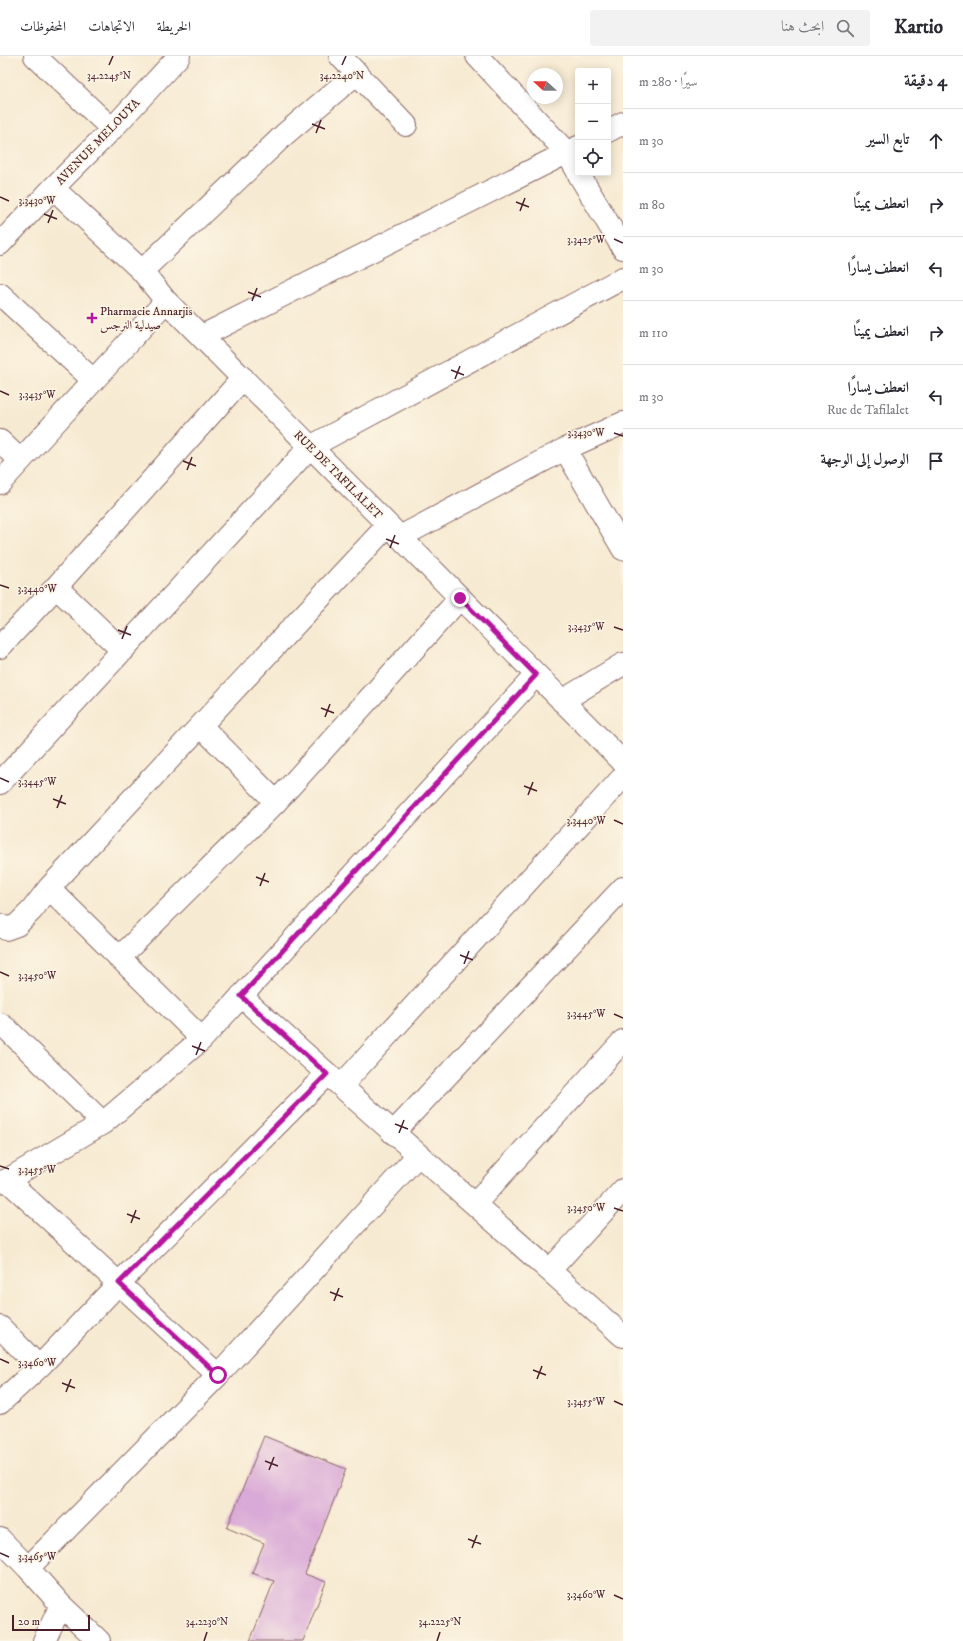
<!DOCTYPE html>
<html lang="ar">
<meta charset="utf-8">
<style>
body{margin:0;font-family:"IM FELL DW Pica",Amiri,serif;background:#f2f2f3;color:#2b2b33;direction:rtl}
.controls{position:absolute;right:12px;top:12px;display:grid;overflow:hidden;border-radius:4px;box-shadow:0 2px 10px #0003}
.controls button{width:36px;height:36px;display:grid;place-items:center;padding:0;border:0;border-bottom:1px solid #e1e1e2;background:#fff;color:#2b2b33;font:20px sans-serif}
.compass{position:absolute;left:527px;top:12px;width:36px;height:36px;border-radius:50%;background:#fff;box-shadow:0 2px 10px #0003;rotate:291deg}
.scale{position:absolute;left:12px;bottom:10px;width:78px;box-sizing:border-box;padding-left:4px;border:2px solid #4a1f2b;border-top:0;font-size:11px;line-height:14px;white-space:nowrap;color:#4a1f2b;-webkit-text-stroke:3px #fcf5e5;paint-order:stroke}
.stop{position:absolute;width:12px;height:12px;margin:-9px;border:3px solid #b5179e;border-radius:50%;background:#fff}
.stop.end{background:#b5179e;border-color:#fff;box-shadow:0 1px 4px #0008}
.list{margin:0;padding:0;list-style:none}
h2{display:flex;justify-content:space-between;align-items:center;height:52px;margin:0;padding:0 16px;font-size:17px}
h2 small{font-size:13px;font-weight:400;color:#7c7c81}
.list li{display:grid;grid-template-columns:26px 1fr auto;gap:12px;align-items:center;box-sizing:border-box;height:64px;padding:0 16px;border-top:1px solid #e1e1e2}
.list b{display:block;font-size:15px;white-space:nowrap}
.list p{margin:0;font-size:13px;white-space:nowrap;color:#7c7c81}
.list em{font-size:13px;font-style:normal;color:#7c7c81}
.icon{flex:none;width:22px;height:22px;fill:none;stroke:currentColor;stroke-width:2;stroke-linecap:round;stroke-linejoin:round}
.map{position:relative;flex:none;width:623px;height:1585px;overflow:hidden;direction:ltr}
header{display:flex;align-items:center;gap:24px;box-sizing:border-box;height:56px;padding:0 20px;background:#fff;border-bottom:1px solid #e1e1e2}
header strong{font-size:19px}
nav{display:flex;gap:22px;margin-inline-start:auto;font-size:14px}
.search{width:280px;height:36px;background:#f2f2f3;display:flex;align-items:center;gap:10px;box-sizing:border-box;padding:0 14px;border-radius:4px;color:#7c7c81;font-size:15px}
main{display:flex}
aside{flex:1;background:#fff}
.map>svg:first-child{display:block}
.building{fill:#d9a9d7}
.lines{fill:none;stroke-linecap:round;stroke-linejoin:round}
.minor-casing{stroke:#876665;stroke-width:24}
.minor{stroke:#fff;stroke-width:22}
.route{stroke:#b5179e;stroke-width:5}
.ticks{fill:none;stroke:#4a1f2b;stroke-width:1.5}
.poi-dot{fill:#b5179e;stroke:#fcf5e5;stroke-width:1.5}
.labels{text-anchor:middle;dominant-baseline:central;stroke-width:3;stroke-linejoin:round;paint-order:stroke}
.street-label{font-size:12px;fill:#4a1f2b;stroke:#fcf5e5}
.poi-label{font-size:12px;fill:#4a1f2b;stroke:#fcf5e5;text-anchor:start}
.ticks-label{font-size:10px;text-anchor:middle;fill:#4a1f2b;stroke:#fcf5e5;stroke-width:3;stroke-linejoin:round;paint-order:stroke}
</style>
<header>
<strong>Kartio</strong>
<div class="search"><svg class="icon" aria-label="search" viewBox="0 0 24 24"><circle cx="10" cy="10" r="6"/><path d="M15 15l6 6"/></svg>ابحث هنا</div>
<nav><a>الخريطة</a><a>الاتجاهات</a><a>المحفوظات</a></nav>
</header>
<main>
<aside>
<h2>4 دقيقة<small>سيرًا · 280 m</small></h2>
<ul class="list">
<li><svg class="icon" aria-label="ahead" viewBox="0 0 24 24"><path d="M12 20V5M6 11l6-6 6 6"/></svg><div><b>تابع السير</b></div><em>30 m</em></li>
<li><svg class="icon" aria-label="right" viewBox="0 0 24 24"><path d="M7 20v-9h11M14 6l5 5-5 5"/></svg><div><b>انعطف يمينًا</b></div><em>80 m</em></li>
<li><svg class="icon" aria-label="left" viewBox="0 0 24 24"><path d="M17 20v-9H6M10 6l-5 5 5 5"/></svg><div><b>انعطف يسارًا</b></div><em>30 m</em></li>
<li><svg class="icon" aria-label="right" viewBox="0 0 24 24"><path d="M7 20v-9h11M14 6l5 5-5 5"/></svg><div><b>انعطف يمينًا</b></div><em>110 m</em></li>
<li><svg class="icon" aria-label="left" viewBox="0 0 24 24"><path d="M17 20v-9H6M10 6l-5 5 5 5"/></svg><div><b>انعطف يسارًا</b><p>Rue de Tafilalet</p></div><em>30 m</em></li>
<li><svg class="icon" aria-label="arrive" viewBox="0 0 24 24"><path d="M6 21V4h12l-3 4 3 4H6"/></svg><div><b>الوصول إلى الوجهة</b></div></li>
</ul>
</aside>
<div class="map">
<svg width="623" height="1585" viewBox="0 0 623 1585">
<rect width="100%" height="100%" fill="#fcf5e5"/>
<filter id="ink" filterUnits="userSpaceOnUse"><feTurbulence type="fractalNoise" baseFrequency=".025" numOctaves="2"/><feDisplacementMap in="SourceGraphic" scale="8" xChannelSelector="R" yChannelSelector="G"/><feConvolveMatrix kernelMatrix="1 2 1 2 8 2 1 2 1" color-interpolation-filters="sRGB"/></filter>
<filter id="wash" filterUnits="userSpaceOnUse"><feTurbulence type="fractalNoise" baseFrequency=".012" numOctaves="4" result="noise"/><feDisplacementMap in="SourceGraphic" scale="16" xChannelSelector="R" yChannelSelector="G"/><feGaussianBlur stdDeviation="0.9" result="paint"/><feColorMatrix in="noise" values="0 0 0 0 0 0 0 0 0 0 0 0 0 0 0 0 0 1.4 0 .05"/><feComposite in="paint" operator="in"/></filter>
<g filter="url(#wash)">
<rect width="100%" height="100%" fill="#f7ead2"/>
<g id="blocks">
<path class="building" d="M264,1380L346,1413L305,1518L326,1526L303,1585H250L274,1525L252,1517L264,1487L227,1472Z"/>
</g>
</g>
<g filter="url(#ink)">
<use href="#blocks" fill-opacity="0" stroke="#876665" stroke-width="1"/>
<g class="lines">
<defs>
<path id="minor" d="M35,0L112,73
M340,0L406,69
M477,0L567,97L578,116
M608,75L623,67
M578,117L623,192
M53,132L142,215L166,245L623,706
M0,188L53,132L112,73L179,0
M142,215L285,78L357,17
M0,238L93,324
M202,280L578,91
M0,385L20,404
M565,393L623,493
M0,427L166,245
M400,481L565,393L623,367
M56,531L123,595
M0,591L56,531L243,322
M562,645L623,608
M201,670L276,746
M0,727L310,391L623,222
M49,832L202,983
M0,869L6,873L17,869L32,854L49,832L388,469
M119,902L276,746L460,542
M241,940C367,1055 496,1166 623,1280
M0,968L7,973L103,1067
M341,1030L623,721
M393,1077L623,832
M7,1124L218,1319
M0,1126L7,1124L103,1067L202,983L536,619
M475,1148L623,985
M550,1214L623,1134
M0,1271L39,1311
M0,1347L39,1311L119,1227L327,1018
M0,1483L28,1512L61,1549L99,1585
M28,1512L218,1319L418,1099
M44,1585L61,1549"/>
</defs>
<use href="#minor" class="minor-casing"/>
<use href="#minor" class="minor"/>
</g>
</g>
<g class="lines" filter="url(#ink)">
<path class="route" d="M218,1319L119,1227L327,1018L241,940L536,619L460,542"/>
</g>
<path class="ticks" d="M109,9L113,0M342,9L346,0M312,68L325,73M316,77L321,64M0,141L9,145M516,146L529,151M520,155L525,142M44,158L57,163M48,167L53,154M614,183L623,187M248,236L261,241M252,245L257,232M451,314L464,319M455,323L460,310M0,335L9,339M614,377L623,380M183,405L196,410M187,414L192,401M386,483L399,488M390,492L395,479M0,529L9,532M614,571L623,574M118,574L131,579M122,583L127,570M321,652L334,657M325,661L330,648M0,722L9,726M524,730L537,735M528,739L533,726M53,743L66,748M57,752L62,739M614,764L623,768M256,821L269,826M260,830L265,817M460,899L473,904M464,908L469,895M0,916L9,920M614,958L623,962M192,990L205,995M196,999L201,986M395,1068L408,1073M399,1077L404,1064M0,1110L9,1113M614,1152L623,1155M127,1158L140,1163M131,1167L136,1154M330,1236L343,1241M334,1245L339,1232M0,1303L9,1307M533,1314L546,1319M537,1323L542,1310M62,1327L75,1332M66,1336L71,1323M614,1345L623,1349M265,1405L278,1410M269,1414L274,1401M468,1483L481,1488M472,1492L477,1479M0,1497L9,1501M614,1539L623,1543M204,1585L207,1576M437,1585L440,1576"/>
<path class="poi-dot" d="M90 256h4v4h4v4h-4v4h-4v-4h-4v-4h4z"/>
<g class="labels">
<g class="street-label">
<text transform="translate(98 86) rotate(-46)">AVENUE MELOUYA</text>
<text transform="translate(338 419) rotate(45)">RUE DE TAFILALET</text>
</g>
<g class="poi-label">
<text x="100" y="255">Pharmacie Annarjis<tspan x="100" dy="14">صيدلية النرجس</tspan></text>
</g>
</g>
<g class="ticks-label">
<text x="109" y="23">34.2245°N</text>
<text x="342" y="23">34.2240°N</text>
<text x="37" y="148">3.3430°W</text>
<text x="586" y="187">3.3425°W</text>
<text x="37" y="342">3.3435°W</text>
<text x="586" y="380">3.3430°W</text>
<text x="37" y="536">3.3440°W</text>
<text x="586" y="574">3.3435°W</text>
<text x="37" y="729">3.3445°W</text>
<text x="586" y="768">3.3440°W</text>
<text x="37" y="923">3.3450°W</text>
<text x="586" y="961">3.3445°W</text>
<text x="37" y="1117">3.3455°W</text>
<text x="586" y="1155">3.3450°W</text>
<text x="37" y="1310">3.3460°W</text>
<text x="586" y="1349">3.3455°W</text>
<text x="37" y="1504">3.3465°W</text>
<text x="586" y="1542">3.3460°W</text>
<text x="207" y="1569">34.2230°N</text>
<text x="440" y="1569">34.2225°N</text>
</g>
</svg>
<div class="controls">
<button>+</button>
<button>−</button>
<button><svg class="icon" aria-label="locate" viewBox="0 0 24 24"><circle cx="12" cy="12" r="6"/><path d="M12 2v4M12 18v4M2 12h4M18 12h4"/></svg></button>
</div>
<svg class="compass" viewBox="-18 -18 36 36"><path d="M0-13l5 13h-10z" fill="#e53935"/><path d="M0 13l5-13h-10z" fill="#7c7c81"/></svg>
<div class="scale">20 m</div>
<div class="stop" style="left:218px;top:1319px"></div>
<div class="stop end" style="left:460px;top:542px"></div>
</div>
</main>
